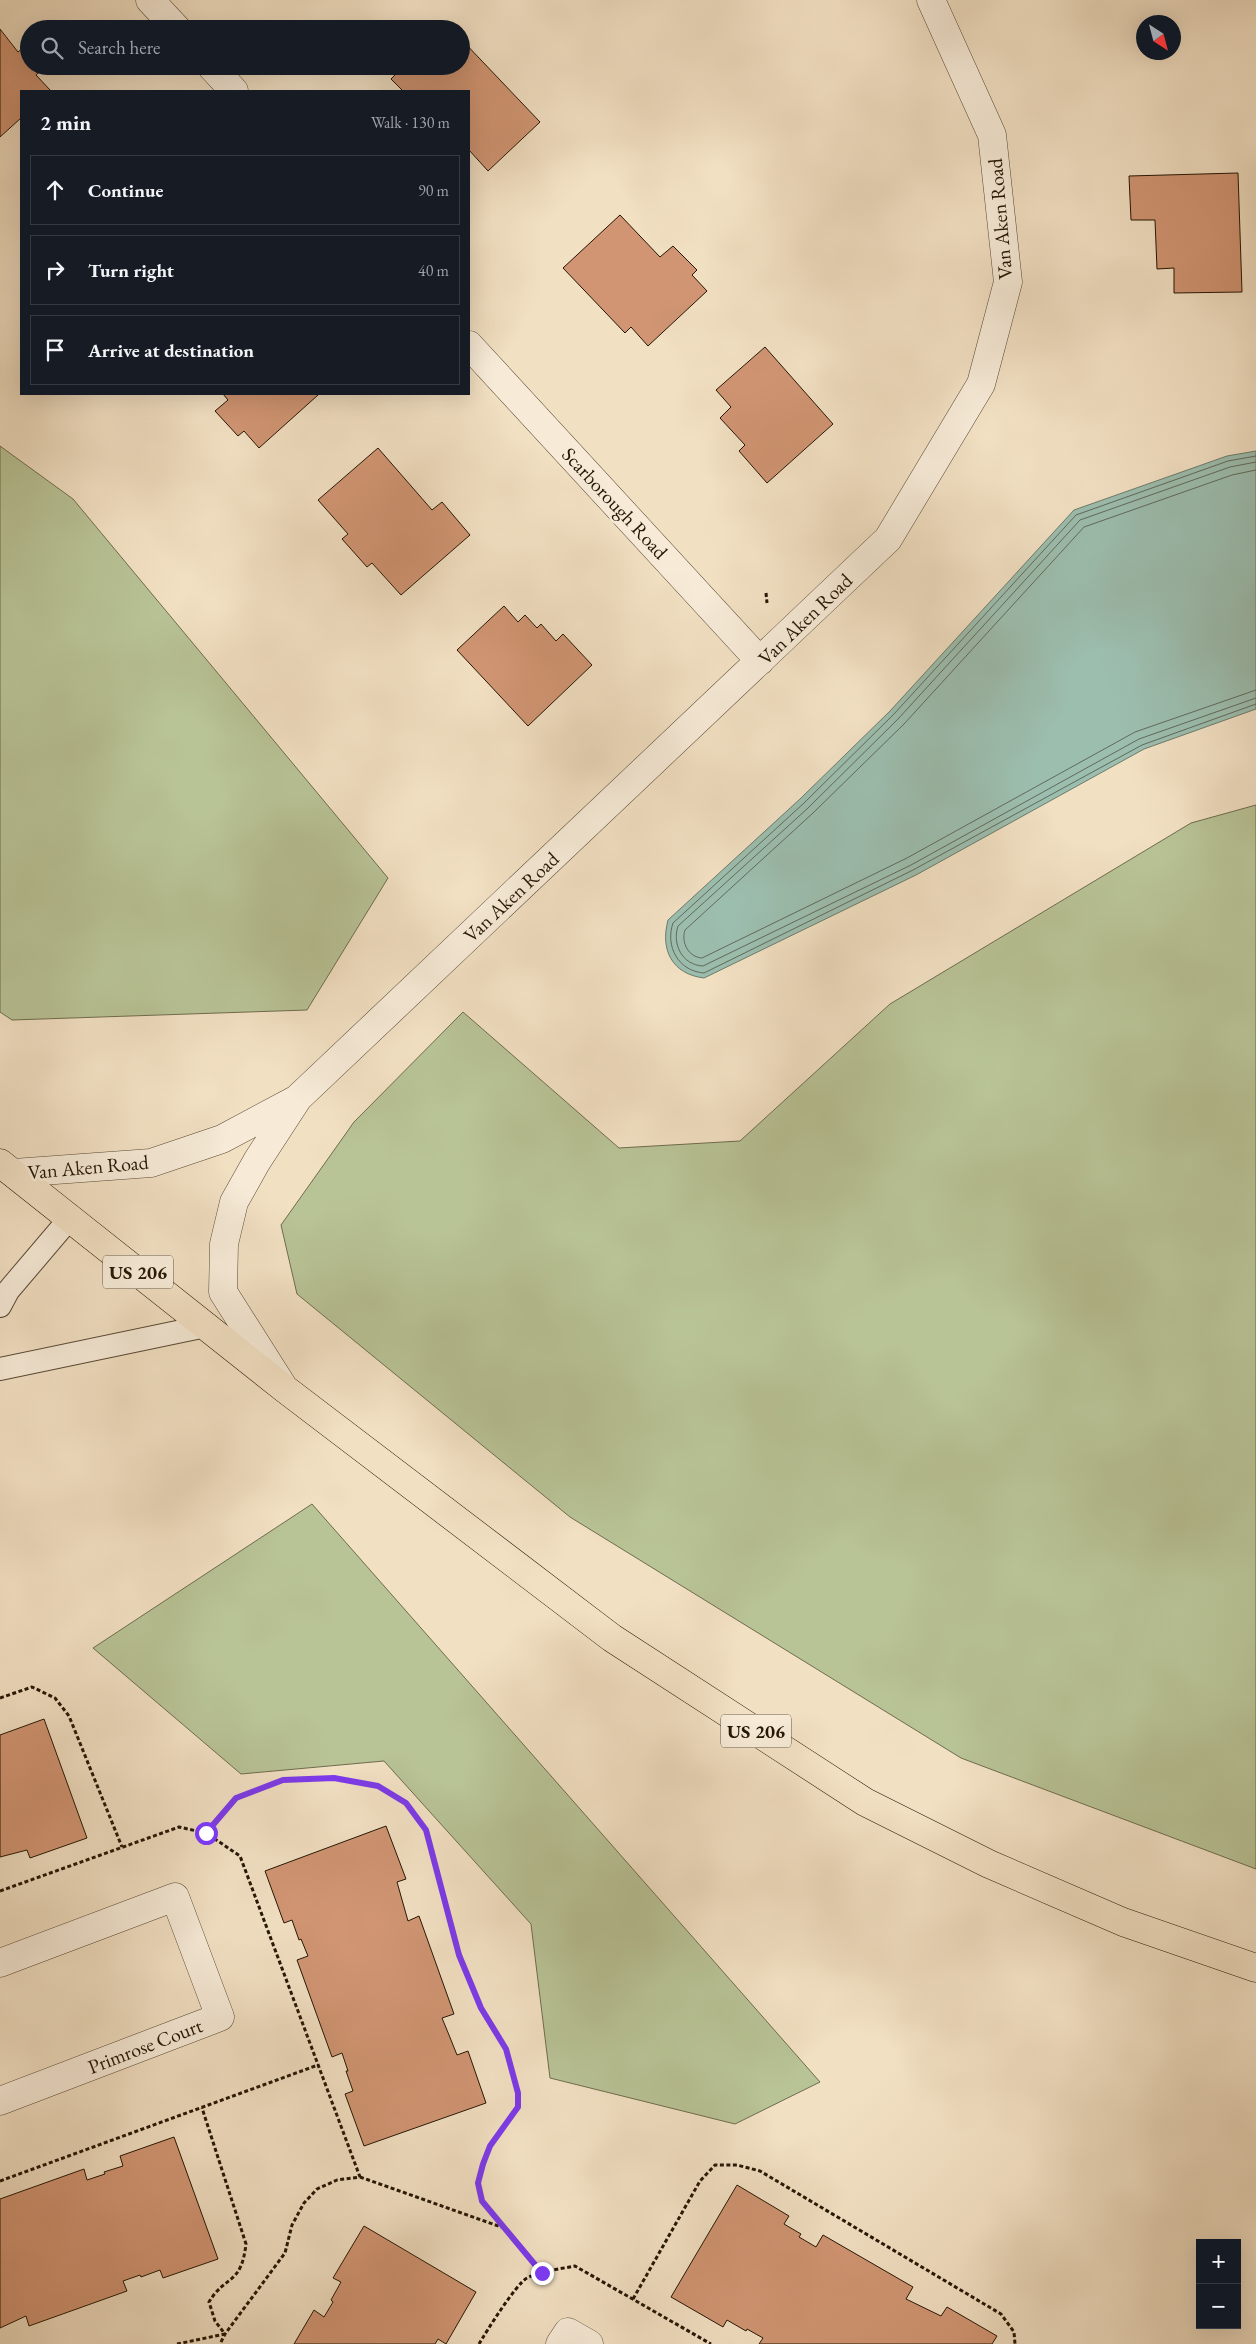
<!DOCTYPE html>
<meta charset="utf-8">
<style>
body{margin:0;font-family:"EB Garamond",serif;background:#242831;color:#f1f3f6}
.controls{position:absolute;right:15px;bottom:15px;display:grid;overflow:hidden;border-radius:0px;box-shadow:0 5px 20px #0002}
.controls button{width:45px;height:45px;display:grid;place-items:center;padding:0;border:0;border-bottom:1px solid #363941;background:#171b24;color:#f1f3f6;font:25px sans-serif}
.compass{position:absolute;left:1136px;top:15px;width:45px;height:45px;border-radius:50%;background:#171b24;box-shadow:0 5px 20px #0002;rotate:144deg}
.stop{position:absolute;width:15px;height:15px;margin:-11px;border:4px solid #7c3aed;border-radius:50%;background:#fff}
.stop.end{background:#7c3aed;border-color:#fff;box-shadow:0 1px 5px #0008}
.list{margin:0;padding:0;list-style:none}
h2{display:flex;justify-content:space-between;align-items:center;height:65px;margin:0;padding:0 20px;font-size:21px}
h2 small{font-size:16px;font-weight:400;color:#9ea1a6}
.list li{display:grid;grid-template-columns:32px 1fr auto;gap:15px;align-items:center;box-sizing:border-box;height:70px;margin:0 10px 10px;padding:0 10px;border:1px solid #363941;border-radius:0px}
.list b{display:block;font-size:19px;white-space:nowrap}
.list em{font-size:16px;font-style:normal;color:#9ea1a6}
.icon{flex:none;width:28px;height:28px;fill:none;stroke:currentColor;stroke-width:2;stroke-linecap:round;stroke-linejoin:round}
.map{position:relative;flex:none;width:1256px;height:2344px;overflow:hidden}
.search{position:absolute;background:#171b24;box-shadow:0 5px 20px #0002;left:20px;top:20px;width:450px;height:55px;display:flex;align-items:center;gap:12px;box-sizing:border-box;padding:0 18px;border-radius:28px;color:#9ea1a6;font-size:19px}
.panel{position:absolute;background:#171b24;box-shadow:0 5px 20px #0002;left:20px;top:90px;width:450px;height:305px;border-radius:0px}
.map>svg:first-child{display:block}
.green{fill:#b8c396;stroke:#6e6c4d}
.water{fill:#9cbeaf;stroke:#6c7b6b}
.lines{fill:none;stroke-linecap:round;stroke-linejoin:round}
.shore{stroke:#606a5a;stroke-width:1}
.building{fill:#d19573;stroke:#241604}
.lane-casing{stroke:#584834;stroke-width:24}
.street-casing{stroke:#584834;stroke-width:29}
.highway-casing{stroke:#241604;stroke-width:29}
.path{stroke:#241604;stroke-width:3;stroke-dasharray:4 2.5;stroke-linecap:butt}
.lane{stroke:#f7ebd8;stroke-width:22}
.street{stroke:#f7ebd8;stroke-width:28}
.highway{stroke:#f2e0c3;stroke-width:28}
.route{stroke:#7c3aed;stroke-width:6}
.labels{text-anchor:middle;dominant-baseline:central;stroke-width:5;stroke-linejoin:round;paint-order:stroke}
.shield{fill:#f7ebd8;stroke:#635644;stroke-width:1}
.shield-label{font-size:19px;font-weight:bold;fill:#241604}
.street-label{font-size:20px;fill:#241604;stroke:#f7ebd8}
</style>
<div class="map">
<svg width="1256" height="2344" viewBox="0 0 1256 2344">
<rect width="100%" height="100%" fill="#f2e0c3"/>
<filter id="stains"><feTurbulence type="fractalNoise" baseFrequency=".004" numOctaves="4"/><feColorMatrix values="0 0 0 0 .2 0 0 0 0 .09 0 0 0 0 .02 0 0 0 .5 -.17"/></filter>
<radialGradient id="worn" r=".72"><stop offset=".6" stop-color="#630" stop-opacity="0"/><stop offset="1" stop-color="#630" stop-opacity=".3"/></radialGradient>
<path class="green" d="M0,446L73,499L388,878L307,1010L12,1020L0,1012Z
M1256,805V1869L961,1758L570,1517L297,1294L281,1225L354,1122L463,1012L619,1148L740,1141L890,1004L1191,823Z
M312,1504L820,2082L735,2124L550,2078L531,1924L384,1761L241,1774L93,1648Z"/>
<path class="water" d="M1256,451V709L1144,749L916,875L704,978C672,974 660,950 668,920L800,799L890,711L1074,510L1227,456Z"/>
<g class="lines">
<path class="shore" d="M1256,456L1228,461L1076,515L894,714L804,803L673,923C665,946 678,971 704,973L913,870L1142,745L1256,704
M1256,462L1230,467L1080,520L898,719L808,808L678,926C672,944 682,965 703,966L911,865L1139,739L1256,698
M1256,470L1232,475L1084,527L904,724L813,813L685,930C681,942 688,957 702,958L907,858L1135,732L1256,690"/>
</g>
<path class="building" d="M0,29L18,52L29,43V66H46L36,75L51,91H21V118L0,137Z
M461,39L540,122L488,171L469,150V91H403L391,79L404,66H461Z
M1238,173L1242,292L1174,293V268L1157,269L1155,220H1131L1129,176Z
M620,215L660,257L673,246L697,270L692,275L707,291L648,346L631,327L625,333L563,268Z
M765,347L833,424L767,483L739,451L745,445L720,418L731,407L716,390Z
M223,394H317L318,395L259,448L244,431L238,436L215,411L228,400Z
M378,448L432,510L442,502L470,535L401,595L372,563L367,567L342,539L348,534L318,500Z
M504,606L518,622L525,615L537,628L541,624L556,641L563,634L592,665L528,726L457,650Z
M44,1719L87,1838L30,1858L27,1850L0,1857V1735Z
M386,1826L406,1879L397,1882L408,1921L419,1916L454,2014L442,2018L449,2035L457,2055L468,2051L486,2103L364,2146L345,2094L353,2091L346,2071H348L342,2053L332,2057L297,1960L308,1956L301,1939L299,1940L292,1920L284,1923L265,1871Z
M174,2137L218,2259L163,2278L160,2270L141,2277L140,2275L123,2281L127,2291L29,2326L26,2316L0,2328V2199L84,2169L87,2180L105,2174L104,2172L123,2166L120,2156Z
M737,2185L789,2216L784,2224L801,2234L799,2237L816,2247L823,2235L913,2287L906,2299L941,2316L947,2307L997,2336L992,2344H759L763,2338L747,2329L746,2331L727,2320L723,2327L671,2297Z
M364,2226L476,2292L446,2344L438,2339L435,2344H294L314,2310L324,2317L333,2302L331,2300L341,2282L333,2278Z"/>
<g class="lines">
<defs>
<path id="lane" d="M0,1306L8,1291L70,1218
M0,1369L206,1326"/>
<path id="street" d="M150,0L177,29
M211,66L234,91
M469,345L760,661
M14,1173L151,1163L222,1139L295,1100
M282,1385L223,1292L224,1244L234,1202L257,1161L298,1098L888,539L981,384L1008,282L992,135L931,0
M0,1963L175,1897L220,2017L0,2101
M560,2344L568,2332L589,2344"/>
<path id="highway" d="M0,1163L285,1389L612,1638L865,1802L989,1864L1123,1922L1256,1968"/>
</defs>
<use href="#lane" class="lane-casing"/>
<use href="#street" class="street-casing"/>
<use href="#highway" class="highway-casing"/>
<path class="path" d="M766,593L767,603
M0,1698L32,1687L55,1698L69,1716L122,1847
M206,1833L236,1798L283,1780L334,1778L378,1785L406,1803L426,1830L459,1955L481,2008L506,2049L518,2093V2107L490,2146L478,2183L482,2201L504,2228
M0,1891L179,1827L206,1833L240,1856L360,2177L337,2180L317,2189L304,2203L292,2225L285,2253L225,2334L220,2344
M360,2177L504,2228L542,2273
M0,2181L318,2065
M633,2299L700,2181L715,2165H737L760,2171L1001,2314L1014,2332L1015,2344
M177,2344L225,2334L215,2321L209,2302C226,2274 241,2286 246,2244L202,2108
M479,2344C486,2332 516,2284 527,2278C541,2271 560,2269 575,2266L711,2344"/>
<use href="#lane" class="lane"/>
<use href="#street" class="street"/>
<use href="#highway" class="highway"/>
</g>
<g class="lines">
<path class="route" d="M206,1833L236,1798L283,1780L334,1778L378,1786L406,1803L426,1830L459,1955L481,2008L506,2049L518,2093V2107L490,2146L483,2164L478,2183L482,2201L542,2273"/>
</g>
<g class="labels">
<g class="shield">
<rect x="103" y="1255.5" width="70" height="33" rx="4"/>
<rect x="721" y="1714.5" width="70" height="33" rx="4"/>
</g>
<g class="shield-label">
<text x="138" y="1272">US 206</text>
<text x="756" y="1731">US 206</text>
</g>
<g class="street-label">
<text transform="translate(1000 219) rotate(-95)">Van Aken Road</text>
<text transform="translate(615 503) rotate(47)">Scarborough Road</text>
<text transform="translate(805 619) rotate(-44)">Van Aken Road</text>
<text transform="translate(511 897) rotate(-43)">Van Aken Road</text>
<text transform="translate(88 1167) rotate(-5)">Van Aken Road</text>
<text transform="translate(145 2046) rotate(-21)">Primrose Court</text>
</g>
</g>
<rect width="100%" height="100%" filter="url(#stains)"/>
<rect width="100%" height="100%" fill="url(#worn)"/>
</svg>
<div class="controls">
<button>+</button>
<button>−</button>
</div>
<svg class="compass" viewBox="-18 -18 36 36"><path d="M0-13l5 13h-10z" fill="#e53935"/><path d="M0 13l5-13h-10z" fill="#9ea1a6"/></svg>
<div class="stop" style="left:206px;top:1833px"></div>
<div class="stop end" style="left:542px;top:2273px"></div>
<div class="search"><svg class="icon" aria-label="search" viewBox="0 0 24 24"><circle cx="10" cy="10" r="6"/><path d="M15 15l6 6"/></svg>Search here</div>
<section class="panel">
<h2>2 min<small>Walk · 130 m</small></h2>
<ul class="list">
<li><svg class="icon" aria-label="ahead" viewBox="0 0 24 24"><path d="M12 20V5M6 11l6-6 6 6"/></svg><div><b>Continue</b></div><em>90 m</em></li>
<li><svg class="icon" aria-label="right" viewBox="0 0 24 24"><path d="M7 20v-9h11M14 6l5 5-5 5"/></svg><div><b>Turn right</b></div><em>40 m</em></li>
<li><svg class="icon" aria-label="arrive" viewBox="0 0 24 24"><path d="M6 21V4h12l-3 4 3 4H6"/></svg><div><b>Arrive at destination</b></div></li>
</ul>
</section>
</div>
